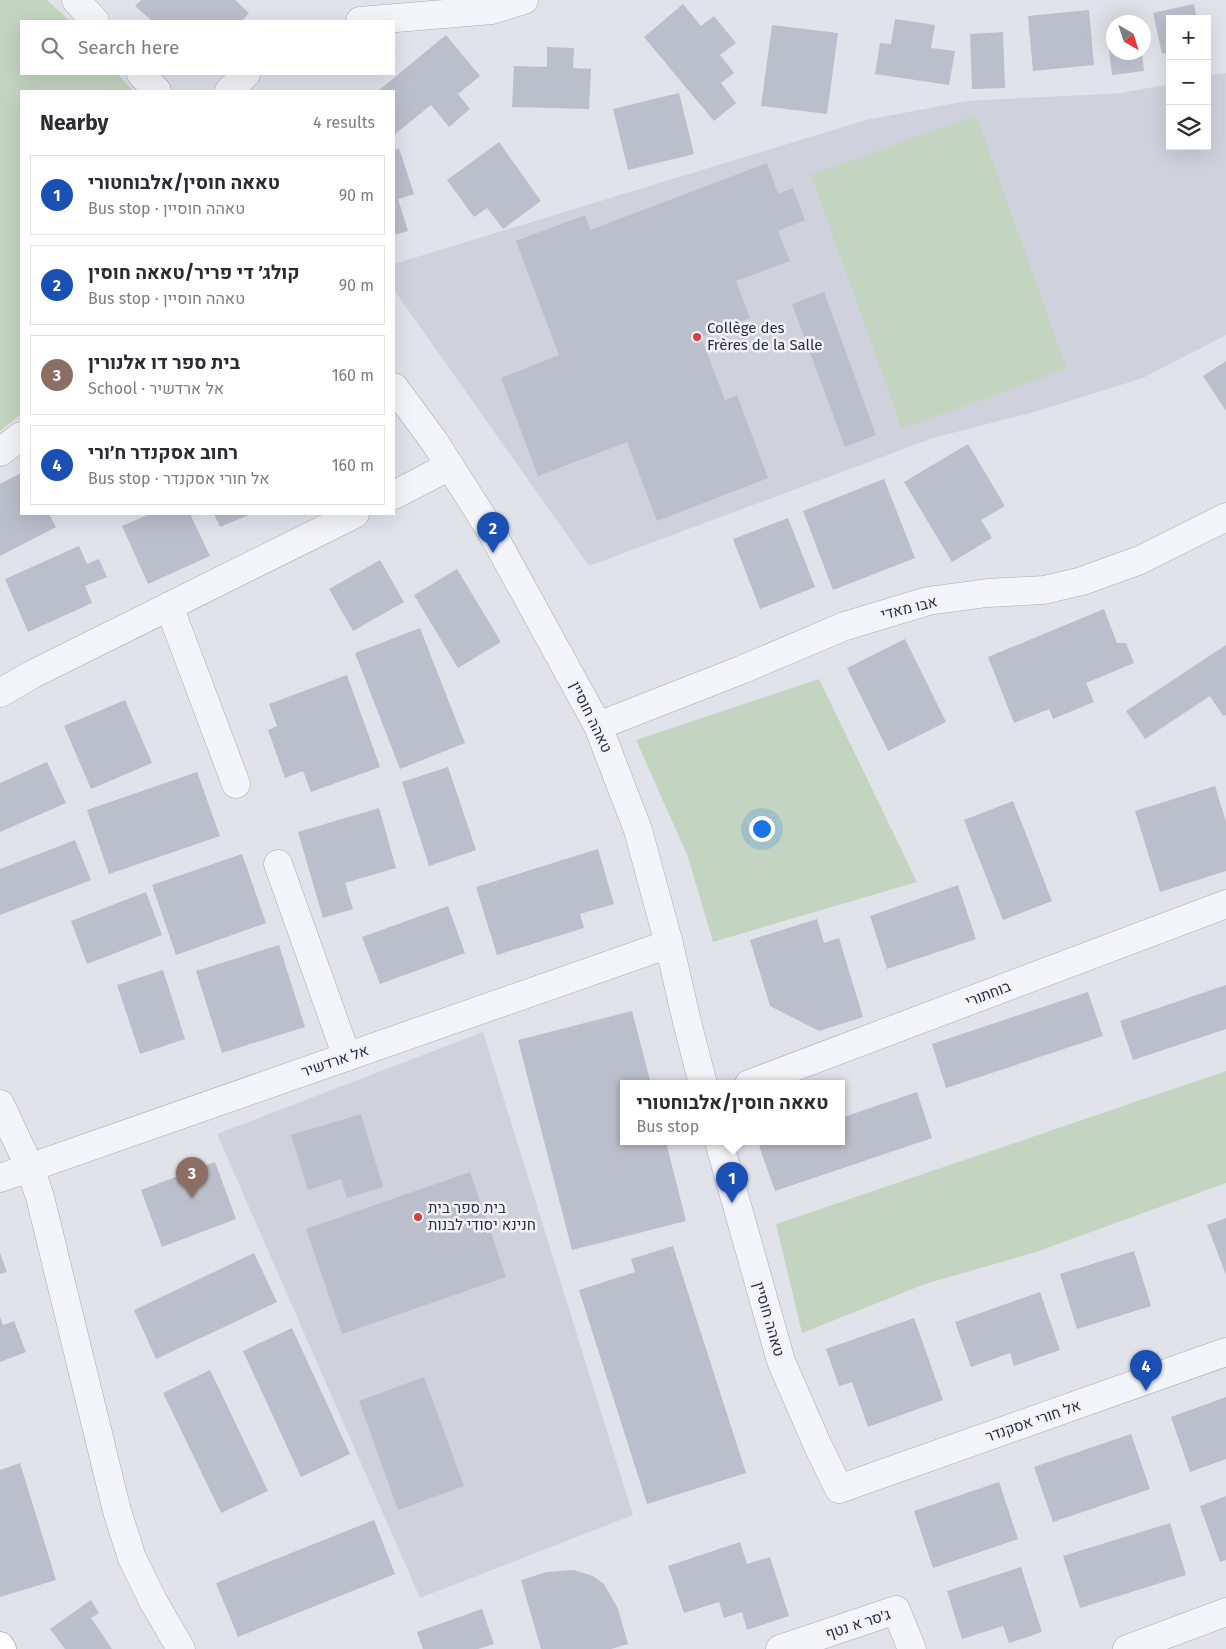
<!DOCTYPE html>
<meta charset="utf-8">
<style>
body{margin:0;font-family:"Fira Sans",Heebo,sans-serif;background:#f2f2f3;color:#2b2b33}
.controls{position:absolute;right:15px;top:15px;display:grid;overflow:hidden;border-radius:0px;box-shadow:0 5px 20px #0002}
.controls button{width:45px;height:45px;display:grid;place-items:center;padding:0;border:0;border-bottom:1px solid #e1e1e2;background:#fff;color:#2b2b33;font:25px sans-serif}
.compass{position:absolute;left:1106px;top:15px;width:45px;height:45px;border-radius:50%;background:#fff;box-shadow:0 5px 20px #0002;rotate:141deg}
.you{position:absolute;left:761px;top:828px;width:18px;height:18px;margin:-12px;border:4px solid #fff;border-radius:50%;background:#1a73e8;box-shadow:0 0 0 8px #1a73e833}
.badge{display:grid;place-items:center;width:32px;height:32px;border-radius:50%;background:#d93f3c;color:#fff;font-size:16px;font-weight:700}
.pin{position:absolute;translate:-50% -41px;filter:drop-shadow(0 1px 2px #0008)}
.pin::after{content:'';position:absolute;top:26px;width:18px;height:15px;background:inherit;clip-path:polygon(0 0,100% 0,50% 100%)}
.popup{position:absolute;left:620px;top:1080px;width:225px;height:65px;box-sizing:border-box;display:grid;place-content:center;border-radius:0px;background:#fff;filter:drop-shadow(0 1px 4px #0005);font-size:16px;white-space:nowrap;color:#7c7c81}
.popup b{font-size:19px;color:#2b2b33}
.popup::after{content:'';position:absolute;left:50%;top:100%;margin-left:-10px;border:10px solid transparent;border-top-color:#fff}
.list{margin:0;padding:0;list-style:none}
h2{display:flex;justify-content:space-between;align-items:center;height:65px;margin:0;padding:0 20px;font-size:21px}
h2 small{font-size:16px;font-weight:400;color:#7c7c81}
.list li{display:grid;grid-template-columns:32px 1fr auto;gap:15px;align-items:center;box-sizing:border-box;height:80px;margin:0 10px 10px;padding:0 10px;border:1px solid #e1e1e2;border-radius:0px}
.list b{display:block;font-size:19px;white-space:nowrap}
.list p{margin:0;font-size:16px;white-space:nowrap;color:#7c7c81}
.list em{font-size:16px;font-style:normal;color:#7c7c81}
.icon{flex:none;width:28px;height:28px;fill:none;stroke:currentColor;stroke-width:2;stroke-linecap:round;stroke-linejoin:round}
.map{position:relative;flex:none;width:1226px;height:1649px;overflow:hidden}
.search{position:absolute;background:#fff;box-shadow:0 5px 20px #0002;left:20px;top:20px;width:375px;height:55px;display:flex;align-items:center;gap:12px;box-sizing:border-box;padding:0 18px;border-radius:0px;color:#7c7c81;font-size:19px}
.panel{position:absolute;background:#fff;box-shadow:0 5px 20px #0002;left:20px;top:90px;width:375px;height:425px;border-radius:0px}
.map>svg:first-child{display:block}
.built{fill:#cfd2dd}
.green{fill:#c3d5c1}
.building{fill:#bbbecb}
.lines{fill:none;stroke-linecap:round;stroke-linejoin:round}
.minor-casing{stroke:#a6a9b6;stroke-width:29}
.tertiary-casing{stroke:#a6a9b6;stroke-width:29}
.trunk-casing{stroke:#878da3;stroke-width:29}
.minor{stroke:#f4f5f9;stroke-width:28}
.tertiary{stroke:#f4f5f9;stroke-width:28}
.trunk{stroke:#fff;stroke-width:28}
.poi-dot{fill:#d93f3c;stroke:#f1f3f8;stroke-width:2}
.labels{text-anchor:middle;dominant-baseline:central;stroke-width:5;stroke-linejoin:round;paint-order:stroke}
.poi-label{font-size:15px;fill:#282d44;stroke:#f1f3f8;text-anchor:start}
.street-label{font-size:15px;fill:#282d44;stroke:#f1f3f8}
</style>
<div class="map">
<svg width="1226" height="1649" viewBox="0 0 1226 1649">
<rect width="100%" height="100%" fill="#e1e3eb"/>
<path class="built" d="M1226,73V335L1143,378L1034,412L933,438L589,566L394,290V264L866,120L967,101L1121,93L1170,84V146H1207V76Z
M483,1032L633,1515L420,1598L217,1134Z"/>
<path class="green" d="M0,0H47L70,21H21V74H118L133,91H21V414L0,431Z
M976,115L1067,369L902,429L811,175Z
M819,679L917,882L713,942L688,857L636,740Z
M1226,1071V1183L1036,1252L925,1284L802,1333L776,1224Z"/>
<path class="building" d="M141,0H235L249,13L242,21H152L135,6Z
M683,4L701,26L714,16L736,43L720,55L734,73L721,83L736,103L714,121L644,37Z
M1194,4L1197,19H1170V52L1162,54L1153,13Z
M1089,10L1094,65L1033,71L1028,16Z
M895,19L935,25L931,48L955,51L949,85L875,74L880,43L891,44Z
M772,25L838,33L827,114L761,106Z
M1003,32L1005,88L972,89L970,34Z
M1107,33H1114V52H1142L1144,71L1112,75Z
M446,35L480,76L458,94L470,109L449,127L431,105L394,135V91H378Z
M547,47L574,48L573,68L591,69L589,109L512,107L514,66L547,67Z
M679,93L694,154L628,170L613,109Z
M499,142L541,201L503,229L487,208L474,217L447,180Z
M399,148L414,194L398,199L408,231L394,235V150Z
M767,163L778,194L793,188L805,220L778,231L790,261L736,281L750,318L701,337L725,400L737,395L768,478L657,521L627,442L538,476L501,378L559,355L516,241L585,215L590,230Z
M824,292L876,435L845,447L792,304Z
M1226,361V411L1203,376Z
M968,444L1005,506L981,520L992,538L952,562L904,482Z
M21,473V514H49L56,527L0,556V484Z
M884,479L915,558L833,590L803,511Z
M150,514H190L210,556L148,584L122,526Z
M214,514H251L220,527Z
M788,518L815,587L760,609L733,539Z
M79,546L87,564L99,559L107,577L85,586L92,603L28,632L5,579Z
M380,560L404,602L353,631L329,589Z
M457,569L501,642L458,668L414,595Z
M1104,609L1117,643H1126L1134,663L1086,683L1094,702L1053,719L1049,709L1014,723L988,657Z
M420,628L465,743L400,769L355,653Z
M905,639L946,722L888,751L847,668Z
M1226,645V715L1223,716L1210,696L1145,739L1126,711Z
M347,675L380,767L311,792L303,771L285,778L268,730L277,726L269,704Z
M125,700L152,763L91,789L64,726Z
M47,762L66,803L0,832V783Z
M448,767L476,850L429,866L402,782Z
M197,772L220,836L109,874L87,810Z
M1215,786L1226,822V871L1160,892L1135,811Z
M1013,801L1052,901L1003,920L964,820Z
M379,808L396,868L345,883L353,909L323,918L298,832Z
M75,840L91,880L0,915V869Z
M598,849L614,904L580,914L584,928L497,955L476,887Z
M242,854L266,923L176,955L152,885Z
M958,885L976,939L887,969L870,916Z
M146,892L162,935L87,964L71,921Z
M448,906L465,953L380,984L362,937Z
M817,919L824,943L839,938L863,1017L819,1031L770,1006L750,940Z
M279,945L305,1027L222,1053L196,971Z
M163,970L185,1039L140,1054L117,985Z
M1226,985V1029L1133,1060L1120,1021Z
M1088,992L1103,1036L946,1088L932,1044Z
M632,1011L651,1084H623V1142H666L686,1221L572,1250L518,1040Z
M917,1092L932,1138L775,1191L759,1146L771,1142H841V1118Z
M361,1114L383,1187L347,1198L341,1179L308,1190L291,1135Z
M215,1162L236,1219L162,1247L141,1190Z
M470,1172L506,1277L342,1334L306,1229Z
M1226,1218V1275L1207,1225Z
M673,1246L746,1473L647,1504L579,1290L635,1272L631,1259Z
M1134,1251L1151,1306L1077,1329L1060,1274Z
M0,1253L7,1272L0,1274Z
M254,1253L277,1302L156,1359L134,1310Z
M1040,1292L1060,1350L1014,1366L1010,1353L971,1367L955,1322Z
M0,1317L3,1325L14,1321L26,1352L0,1362Z
M914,1318L943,1400L868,1427L852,1382L839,1386L826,1349Z
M292,1328L350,1454L301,1477L243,1351Z
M210,1370L268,1491L221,1513L163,1393Z
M424,1377L464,1486L398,1510L359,1401Z
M1226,1397V1459L1190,1472L1171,1417Z
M1131,1434L1150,1489L1053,1522L1034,1467Z
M20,1463L56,1580L0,1597V1470Z
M999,1482L1018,1539L933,1568L914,1511Z
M1226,1496V1560L1220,1562L1200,1506Z
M374,1520L395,1574L238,1637L216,1583Z
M1170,1523L1186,1575L1080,1608L1063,1556Z
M740,1542L747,1564L770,1557L789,1616L747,1630L742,1612L724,1618L719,1602L684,1613L668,1566Z
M1021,1567L1042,1632L1009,1643L1003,1626L962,1639L947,1591Z
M574,1570L593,1576L604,1584L618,1609L628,1644L611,1649H541L521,1580L547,1572Z
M91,1600L99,1613L91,1618L112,1649H65L50,1629Z
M482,1609L494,1644L478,1649H423L417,1632Z"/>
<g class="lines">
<defs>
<path id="minor" d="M360,21L492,10L524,0
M229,91L246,74
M0,452L21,436
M394,495L450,466
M169,606L236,784
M0,693L33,674L355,514
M598,726L741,670L845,626L928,601L987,593L1044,590L1082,581L1140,560L1226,517
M278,864L347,1057
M749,1084L1226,904
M0,1104L30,1168L40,1197L117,1511L132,1558L153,1601L181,1649
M0,1178L669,944
M780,1649L896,1610L912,1649
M1127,1649L1226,1612"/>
<path id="tertiary" d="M76,0L95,21
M141,74L157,91
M394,387L434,441L491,531L598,726L638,830L669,944L687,1022L703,1084
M719,1142L781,1361L817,1444L839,1489L1226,1352"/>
<path id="trunk" d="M0,1646L2,1649"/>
</defs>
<use href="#minor" class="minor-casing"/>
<use href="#tertiary" class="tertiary-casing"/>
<use href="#trunk" class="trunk-casing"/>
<use href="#minor" class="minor"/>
<use href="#tertiary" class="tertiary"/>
<use href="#trunk" class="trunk"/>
</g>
<g class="poi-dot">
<circle cx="697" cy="337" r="5"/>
<circle cx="418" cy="1217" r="5"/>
</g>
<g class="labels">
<g class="poi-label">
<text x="707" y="328">Collège des<tspan x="707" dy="17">Frères de la Salle</tspan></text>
<text x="428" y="1208">בית ספר בית<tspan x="428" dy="17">חנינא יסודי לבנות</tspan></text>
</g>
<g class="street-label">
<text transform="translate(909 608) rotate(-14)">אבו מאדי</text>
<text transform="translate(591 717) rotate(64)">טאהה חוסיין</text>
<text transform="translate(988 994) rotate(-21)">בוחתורי</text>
<text transform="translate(335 1061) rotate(-19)">אל ארדשיר</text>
<text transform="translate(769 1319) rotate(74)">טאהה חוסיין</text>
<text transform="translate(1033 1421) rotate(-19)">אל חורי אסקנדר</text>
<text transform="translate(858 1624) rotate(-18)">ג'סר א נטף</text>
</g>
</g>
</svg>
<div class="controls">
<button>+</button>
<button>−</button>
<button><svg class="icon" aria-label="layers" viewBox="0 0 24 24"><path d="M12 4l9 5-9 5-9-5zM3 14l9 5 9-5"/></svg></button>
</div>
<svg class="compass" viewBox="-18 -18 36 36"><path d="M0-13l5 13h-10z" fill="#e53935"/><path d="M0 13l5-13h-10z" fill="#7c7c81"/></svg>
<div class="you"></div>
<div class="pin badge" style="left:732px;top:1203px;background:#1a4fb4">1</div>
<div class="popup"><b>טאאה חוסין/אלבוחטורי</b>Bus stop</div>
<div class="pin badge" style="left:493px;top:553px;background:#1a4fb4">2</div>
<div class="pin badge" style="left:192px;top:1198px;background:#8d6e63">3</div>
<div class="pin badge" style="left:1146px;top:1391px;background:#1a4fb4">4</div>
<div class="search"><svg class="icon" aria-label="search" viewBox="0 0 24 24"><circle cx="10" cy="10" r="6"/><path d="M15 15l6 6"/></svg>Search here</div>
<section class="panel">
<h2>Nearby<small>4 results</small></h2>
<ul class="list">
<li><span class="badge" style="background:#1a4fb4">1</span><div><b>טאאה חוסין/אלבוחטורי</b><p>Bus stop · טאהה חוסיין</p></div><em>90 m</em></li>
<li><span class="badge" style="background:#1a4fb4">2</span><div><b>קולג׳ די פריר/טאאה חוסין</b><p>Bus stop · טאהה חוסיין</p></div><em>90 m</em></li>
<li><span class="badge" style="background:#8d6e63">3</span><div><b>בית ספר דו אלנורין</b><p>School · אל ארדשיר</p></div><em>160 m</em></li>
<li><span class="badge" style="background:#1a4fb4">4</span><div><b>רחוב אסקנדר ח׳ורי</b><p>Bus stop · אל חורי אסקנדר</p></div><em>160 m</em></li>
</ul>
</section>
</div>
